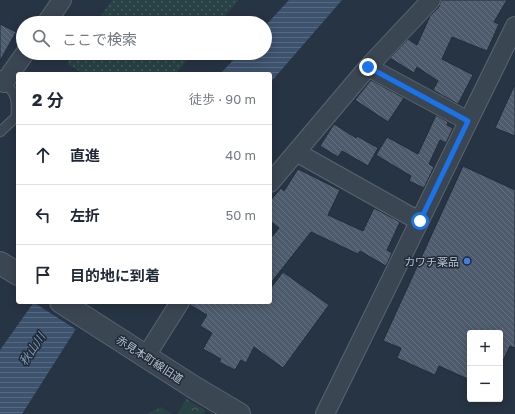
<!DOCTYPE html>
<html lang="ja">
<meta charset="utf-8">
<style>
body{margin:0;font-family:"Golos Text","Noto Sans JP",sans-serif;background:#f2f2f3;color:#1f2937}
.controls{position:absolute;right:12px;bottom:12px;display:grid;overflow:hidden;border-radius:4px;box-shadow:0 2px 10px #0003}
.controls button{width:36px;height:36px;display:grid;place-items:center;padding:0;border:0;border-bottom:1px solid #e0e1e3;background:#fff;color:#1f2937;font:20px sans-serif}
.stop{position:absolute;width:12px;height:12px;margin:-9px;border:3px solid #1a73e8;border-radius:50%;background:#fff}
.stop.end{background:#1a73e8;border-color:#fff;box-shadow:0 1px 4px #0008}
.list{margin:0;padding:0;list-style:none}
h2{display:flex;justify-content:space-between;align-items:center;height:52px;margin:0;padding:0 16px;font-size:17px}
h2 small{font-size:13px;font-weight:400;color:#747a83}
.list li{display:grid;grid-template-columns:26px 1fr auto;gap:12px;align-items:center;box-sizing:border-box;height:60px;padding:0 16px;border-top:1px solid #e0e1e3}
.list b{display:block;font-size:15px;white-space:nowrap}
.list em{font-size:13px;font-style:normal;color:#747a83}
.icon{flex:none;width:22px;height:22px;fill:none;stroke:currentColor;stroke-width:2;stroke-linecap:round;stroke-linejoin:round}
.map{position:relative;flex:none;width:515px;height:414px;overflow:hidden}
.search{position:absolute;background:#fff;box-shadow:0 2px 10px #0003;left:16px;top:16px;width:256px;height:44px;display:flex;align-items:center;gap:10px;box-sizing:border-box;padding:0 14px;border-radius:22px;color:#747a83;font-size:15px}
.panel{position:absolute;background:#fff;box-shadow:0 2px 10px #0003;left:16px;top:72px;width:256px;height:232px;border-radius:4px}
.map>svg:first-child{display:block}
.grass{fill:url(#grass-dots)}
.park{fill:url(#park-crowns)}
.water{fill:url(#water-rules)}
.pier{fill:#273444}
.building{fill:url(#building-back-hatch);stroke:#222d3b}
.lines{fill:none;stroke-linecap:round;stroke-linejoin:round}
.service-casing{stroke:#5a6471;stroke-width:11}
.minor-casing{stroke:#5a6471;stroke-width:20}
.tertiary-casing{stroke:#5a6471;stroke-width:24}
.service{stroke:#3b4653;stroke-width:9}
.minor{stroke:#3b4653;stroke-width:18}
.tertiary{stroke:#3b4653;stroke-width:22}
.route{stroke:#1a73e8;stroke-width:5}
.shop-dot{fill:#3f7fe0;stroke:#202b39;stroke-width:1.5}
.labels{text-anchor:middle;dominant-baseline:central;stroke-width:3;stroke-linejoin:round;paint-order:stroke}
.poi-label{font-size:11px;fill:#b9c1cd;stroke:#202b39;text-anchor:end}
.street-label{font-size:11px;fill:#b9c1cd;stroke:#202b39}
.water-label{font-size:12px;font-style:italic;fill:#8098b4;stroke:#202b39}
</style>
<div class="map">
<svg width="515" height="414" viewBox="0 0 515 414">
<defs>
<pattern id="grass-dots" width="8" height="8" patternUnits="userSpaceOnUse"><rect width="8" height="8" fill="#294245"/><path d="M2 2h.1M6 6h.1" fill="none" stroke="#465c5f" stroke-width="1.8" stroke-linecap="round"/></pattern>
<pattern id="park-crowns" width="20" height="18" patternUnits="userSpaceOnUse"><rect width="20" height="18" fill="#294245"/><path d="M2 6a3 3 0 1 1 6 0M12 15a3 3 0 1 1 6 0" fill="none" stroke="#465c5f"/></pattern>
<pattern id="water-rules" width="6" height="5" patternUnits="userSpaceOnUse"><rect width="6" height="5" fill="#3d526d"/><path d="M0 2.5h6" fill="none" stroke="#576981"/></pattern>
<pattern id="building-back-hatch" width="6" height="6" patternUnits="userSpaceOnUse"><rect width="6" height="6" fill="#4e5b6d"/><path d="M-1 5l2 2M0 0l6 6M5-1l2 2" fill="none" stroke="#657181"/></pattern>
</defs>
<rect width="100%" height="100%" fill="#273444"/>
<path class="grass" d="M112,0H239L219,23H96Z
M75,53H194L175,74H85L67,64Z"/>
<path class="park" d="M186,399L205,410L204,414H177Z
M161,407L172,414H146Z"/>
<path class="water" d="M289,0H342L270,83V74H220L240,53H265V26Z
M34,302H93L22,414H0V350Z"/>
<path class="pier" d="M33,302H91L94,304L77,330Z"/>
<path class="building" d="M441,0H507L494,22L499,24L487,51L452,37L442,59L473,75L458,104L433,90L438,81L417,67L414,73L390,58L408,39L417,45L430,16L439,7Z
M0,24L16,32L0,61Z
M371,80L404,98L388,122L355,100Z
M515,84V136L495,128Z
M436,115L448,122L447,125L453,128L446,143L440,140L429,164L434,167L424,188L409,181L411,176L376,155L387,137L418,154Z
M334,124L356,138L357,136L378,148L368,166L342,151L338,157L320,146Z
M463,166L515,190V348L510,346L500,367V333H470V380L439,366L435,375L397,358L401,348L383,341Z
M298,169L340,190L328,215L363,231L374,208L400,222L387,250L392,253L386,266L360,251L358,254L311,232L270,284V239L279,228L270,221V201L281,188L284,191Z
M283,272L329,305L283,368L254,347L246,363L241,360L235,370L219,362L221,359L203,349L212,333L200,326L207,315L190,305V302H270V289Z"/>
<g class="lines">
<defs>
<path id="service" d="M0,132L16,117C17,101 17,93 4,83"/>
<path id="minor" d="M46,23L62,0
M368,67L468,121
M0,80L4,83L25,53
M296,152L419,221
M270,183L368,67L431,0
M146,356L180,302
M325,414L515,26"/>
<path id="tertiary" d="M0,263L18,274
M61,302L195,388L239,414"/>
</defs>
<use href="#service" class="service-casing"/>
<use href="#minor" class="minor-casing"/>
<use href="#tertiary" class="tertiary-casing"/>
<use href="#service" class="service"/>
<use href="#minor" class="minor"/>
<use href="#tertiary" class="tertiary"/>
</g>
<g class="lines">
<path class="route" d="M368,67L468,121L420,221"/>
</g>
<circle class="shop-dot" cx="467" cy="261" r="4"/>
<g class="labels">
<g class="poi-label">
<text x="459" y="261">カワチ薬品</text>
</g>
<g class="street-label">
<text transform="translate(150 359) rotate(33)">赤見本町線旧道</text>
</g>
<g class="water-label">
<text transform="translate(32 349) rotate(-56)">秋山川</text>
</g>
</g>
</svg>
<div class="controls">
<button>+</button>
<button>−</button>
</div>
<div class="stop" style="left:420px;top:221px"></div>
<div class="stop end" style="left:368px;top:67px"></div>
<div class="search"><svg class="icon" aria-label="search" viewBox="0 0 24 24"><circle cx="10" cy="10" r="6"/><path d="M15 15l6 6"/></svg>ここで検索</div>
<section class="panel">
<h2>2 分<small>徒歩 · 90 m</small></h2>
<ul class="list">
<li><svg class="icon" aria-label="ahead" viewBox="0 0 24 24"><path d="M12 20V5M6 11l6-6 6 6"/></svg><div><b>直進</b></div><em>40 m</em></li>
<li><svg class="icon" aria-label="left" viewBox="0 0 24 24"><path d="M17 20v-9H6M10 6l-5 5 5 5"/></svg><div><b>左折</b></div><em>50 m</em></li>
<li><svg class="icon" aria-label="arrive" viewBox="0 0 24 24"><path d="M6 21V4h12l-3 4 3 4H6"/></svg><div><b>目的地に到着</b></div></li>
</ul>
</section>
</div>
